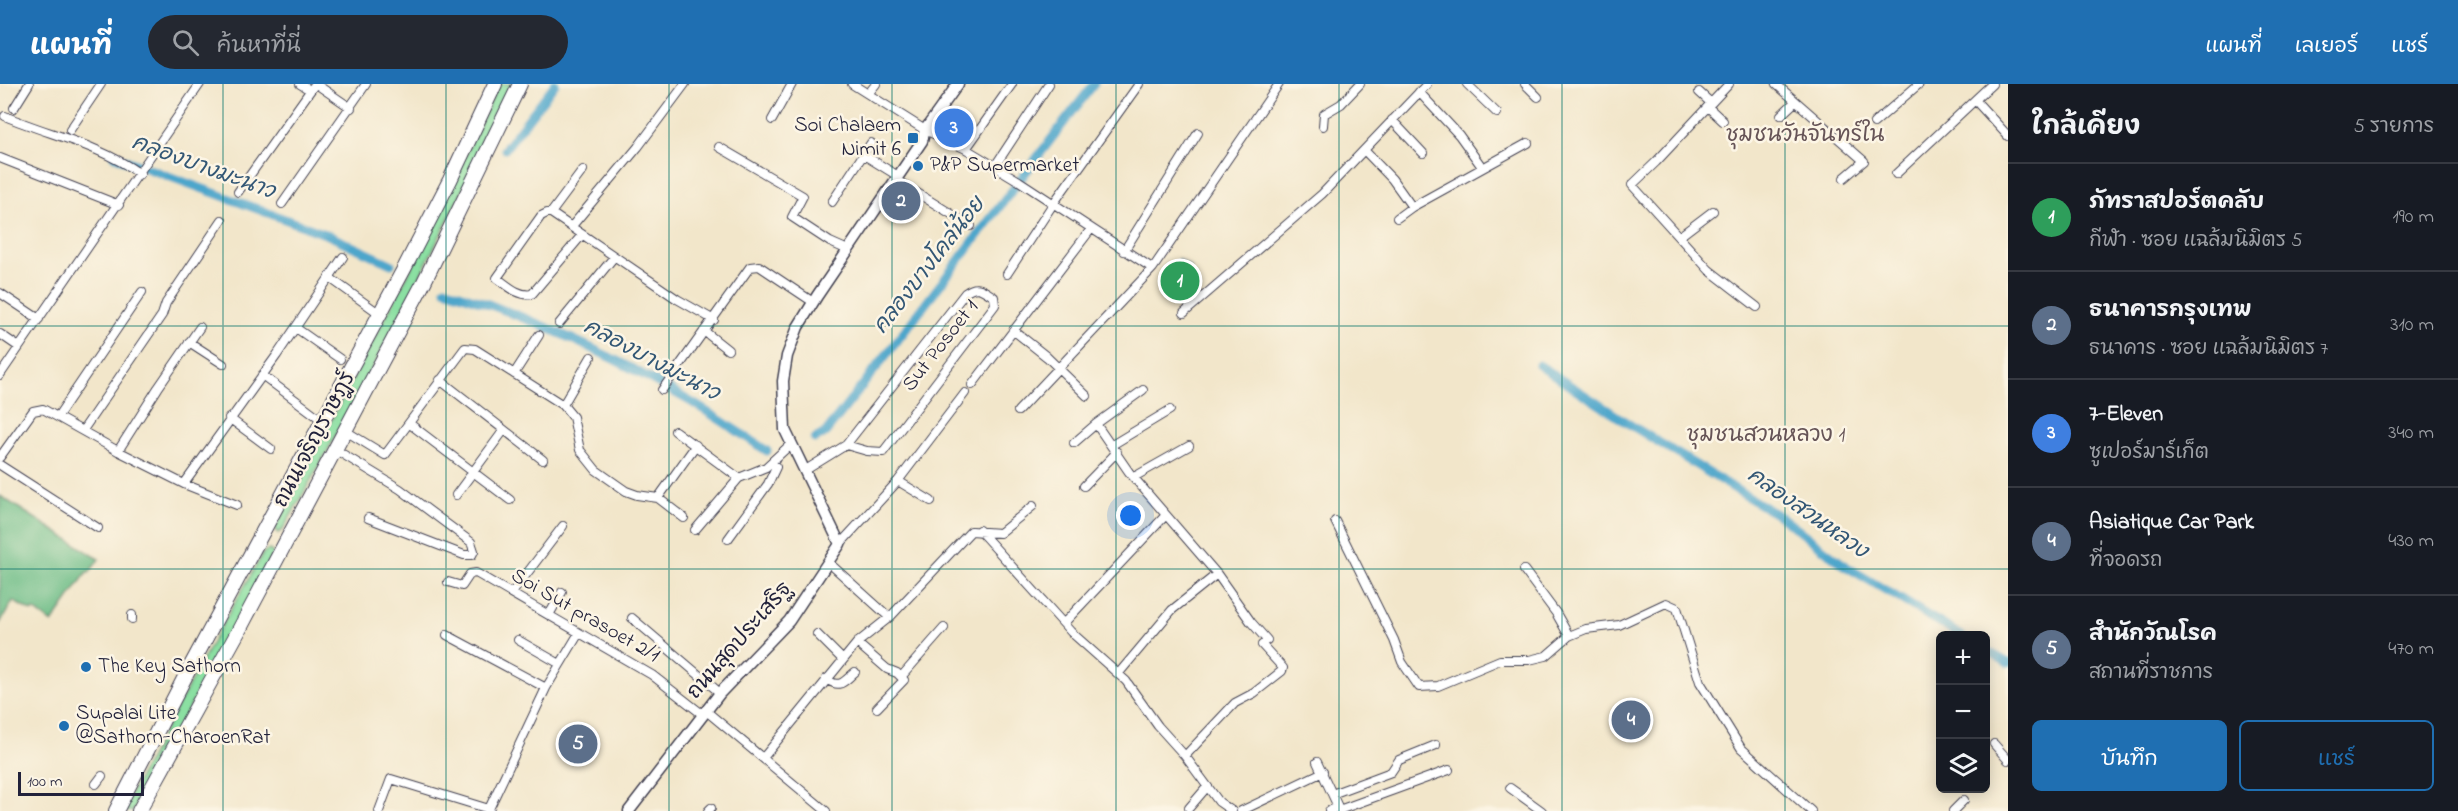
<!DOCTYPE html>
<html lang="th">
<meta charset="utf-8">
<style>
body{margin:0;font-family:"Indie Flower","Playpen Sans Thai",sans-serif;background:#242831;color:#f1f3f6}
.controls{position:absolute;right:18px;bottom:18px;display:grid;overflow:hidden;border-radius:9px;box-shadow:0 3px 15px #0003}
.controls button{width:54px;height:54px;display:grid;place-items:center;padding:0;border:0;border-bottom:2px solid #363941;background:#171b24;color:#f1f3f6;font:30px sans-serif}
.scale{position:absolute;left:18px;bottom:15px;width:126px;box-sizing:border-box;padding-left:6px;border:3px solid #22223b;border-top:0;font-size:16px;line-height:21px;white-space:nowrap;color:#22223b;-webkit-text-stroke:4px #fcf5e5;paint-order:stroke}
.you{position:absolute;left:1131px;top:432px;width:21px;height:21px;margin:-15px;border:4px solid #fff;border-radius:50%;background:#1a73e8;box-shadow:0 0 0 9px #1a73e833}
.badge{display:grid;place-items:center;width:39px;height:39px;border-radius:50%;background:#1f6fb2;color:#fff;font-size:20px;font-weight:700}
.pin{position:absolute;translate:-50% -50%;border:3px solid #fff;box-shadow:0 2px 6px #0006}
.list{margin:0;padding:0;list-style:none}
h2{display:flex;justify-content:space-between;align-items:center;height:78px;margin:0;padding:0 24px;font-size:26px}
h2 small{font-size:20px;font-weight:400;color:#9ea1a6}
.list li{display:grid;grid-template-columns:39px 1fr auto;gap:18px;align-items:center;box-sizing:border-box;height:108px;padding:0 24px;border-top:2px solid #363941}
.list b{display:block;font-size:22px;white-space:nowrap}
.list p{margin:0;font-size:20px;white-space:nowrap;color:#9ea1a6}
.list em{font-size:20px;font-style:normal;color:#9ea1a6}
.actions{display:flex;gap:12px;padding:18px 24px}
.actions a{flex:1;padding:14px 0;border:2px solid #1f6fb2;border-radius:9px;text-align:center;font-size:21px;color:#1f6fb2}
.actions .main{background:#1f6fb2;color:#fff}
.icon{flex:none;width:33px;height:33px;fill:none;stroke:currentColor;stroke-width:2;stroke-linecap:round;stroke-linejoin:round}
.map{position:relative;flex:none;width:2008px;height:727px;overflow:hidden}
header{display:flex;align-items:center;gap:36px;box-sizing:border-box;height:84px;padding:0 30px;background:#1f6fb2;color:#fff}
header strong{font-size:28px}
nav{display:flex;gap:33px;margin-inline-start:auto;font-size:21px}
.search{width:420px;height:54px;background:#242831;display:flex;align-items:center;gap:15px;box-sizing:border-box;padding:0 21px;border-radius:33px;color:#9ea1a6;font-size:22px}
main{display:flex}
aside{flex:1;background:#171b24}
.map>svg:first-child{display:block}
.green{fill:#8be0a2;stroke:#56816e;stroke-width:1.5}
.forest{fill:#70be88;stroke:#497062;stroke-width:1.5}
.water{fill:#4da6cb;stroke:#386483;stroke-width:1.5}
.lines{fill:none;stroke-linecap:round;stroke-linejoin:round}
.canal{stroke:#4da6cb;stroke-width:9}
.minor-casing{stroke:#413f50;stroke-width:10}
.tertiary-casing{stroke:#413f50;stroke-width:13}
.primary-casing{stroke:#413f50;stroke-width:16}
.minor{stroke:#fff;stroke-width:8}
.tertiary{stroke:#fff;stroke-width:10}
.primary{stroke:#fff;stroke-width:14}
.grid{fill:none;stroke:#0f766e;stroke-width:1.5;stroke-opacity:0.55}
.poi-dot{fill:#1f6fb2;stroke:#fcf5e5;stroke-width:2}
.labels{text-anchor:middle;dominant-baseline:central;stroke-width:5;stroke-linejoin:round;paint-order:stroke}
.poi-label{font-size:21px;fill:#22223b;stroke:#fcf5e5;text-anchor:start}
.street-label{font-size:21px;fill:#22223b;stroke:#fcf5e5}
.neighbourhood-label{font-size:22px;fill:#665457;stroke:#fcf5e5}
.water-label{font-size:22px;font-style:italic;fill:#335775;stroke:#fcf5e5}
</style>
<header>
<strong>แผนที่</strong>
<div class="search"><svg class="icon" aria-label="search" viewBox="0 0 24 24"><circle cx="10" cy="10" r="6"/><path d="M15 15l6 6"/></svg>ค้นหาที่นี่</div>
<nav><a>แผนที่</a><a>เลเยอร์</a><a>แชร์</a></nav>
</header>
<main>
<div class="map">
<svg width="2008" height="727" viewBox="0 0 2008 727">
<rect width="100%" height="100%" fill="#fcf5e5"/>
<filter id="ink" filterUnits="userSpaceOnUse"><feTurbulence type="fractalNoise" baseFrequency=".0167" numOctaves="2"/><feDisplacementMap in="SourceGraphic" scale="12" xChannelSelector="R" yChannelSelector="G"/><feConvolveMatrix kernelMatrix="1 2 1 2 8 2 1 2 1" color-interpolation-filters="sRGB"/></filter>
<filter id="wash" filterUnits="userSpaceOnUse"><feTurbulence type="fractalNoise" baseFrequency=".008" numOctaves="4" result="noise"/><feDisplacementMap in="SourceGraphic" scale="24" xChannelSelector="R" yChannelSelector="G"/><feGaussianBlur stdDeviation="1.35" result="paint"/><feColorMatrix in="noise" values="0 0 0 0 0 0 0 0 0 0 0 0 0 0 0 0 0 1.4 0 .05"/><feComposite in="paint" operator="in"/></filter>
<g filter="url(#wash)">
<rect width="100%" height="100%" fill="#f2e6ca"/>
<path class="green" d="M499,0H512C443,152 366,302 282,447L278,449L275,444L416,175Z
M269,466L274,469L133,727H121L214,555L264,468Z"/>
<path class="forest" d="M0,412L99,475L89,489L87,488L52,539L34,526L32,528L13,517L0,539Z"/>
<path class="water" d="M1179,175L1191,184L1185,193L1188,195L1175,212L1159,200Z"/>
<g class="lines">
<path class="canal" d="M505,65L555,0
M114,72L328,151L391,180
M445,205C528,232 610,270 686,315C714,331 741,350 767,367
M1539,281L1629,340L1784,435L1847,483L1962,552
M815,355L825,349C917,234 1003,116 1094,0
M1986,566L2008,579"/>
</g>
</g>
<g filter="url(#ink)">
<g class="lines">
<defs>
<path id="minor" d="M300,0L310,6
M316,0L351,24
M852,0L925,46L966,65L1019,97L1152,184
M1467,0L1497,29
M1525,0L1538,13
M1729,0L1656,78L1632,101L1709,186L1757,223
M1776,0L1864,77L1844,94
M1419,8L1459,51L1482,83
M1699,8L1711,19
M868,10L876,0
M1975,16L2008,52
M1708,23L1723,37
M14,24L29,0
M1781,31L1795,18
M5,32C49,51 101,61 140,90
M772,36L792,0
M1392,36L1423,69
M1874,39L1919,0
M1323,42L1324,30L1341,20L1360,0
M70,46L101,0
M719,63L803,112L792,133L830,158L848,166
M966,65L1012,0
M1364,66L1392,95L1412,123
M864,71L898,92
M0,74L119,121
M995,82L1049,0
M1896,90L1992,0
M896,96L971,142
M238,108L315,0
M832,118L871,59
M282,120L366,0
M551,129L583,86
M1397,134L1412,123L1528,59
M572,142L638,63L685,0
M582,151L532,210C519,213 507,201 497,194L541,132L547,129H551L677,215L714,236
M1680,152L1713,127
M1124,167L1198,49
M1007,190L1053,120L1139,0
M330,194L380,230
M0,209L39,235
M1184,229L1322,110L1427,0
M559,240L614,173
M296,244L340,275
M1013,246L1047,273L1087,312
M704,247L728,266
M0,250L19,263
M189,258L223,280
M514,290L539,251
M0,291L200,0
M262,291L322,336
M440,296L543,376
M972,301L1091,145
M662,306L750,183L759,182L813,218
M1143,306L1096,340L1129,388L1217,490L1251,538L1267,556
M563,321L591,273
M1018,327L1153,184L1279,0
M58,332L142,208
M229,334L271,365
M410,340L510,416
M83,346L162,231L166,219L222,136
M344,346L385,371L465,264L475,265L563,321L573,333L580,366L596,386L626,407L637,411L658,414L684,434
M675,347L739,394L695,446
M1074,359L1096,340
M1112,361L1170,326
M336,366L400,405L471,458L474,467L472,471H464L368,434
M118,367L158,304L200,243
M0,373L33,327L43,325L118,367L184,400L237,421
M0,381L98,444
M804,387L846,361L965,209C977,200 982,205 994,213L995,221L883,368L867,367L846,361
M1134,393L1189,362
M739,394L766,383L791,360
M898,397L931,417
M184,400L277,271L343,173
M1084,402L1117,368
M456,411L504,346
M658,414L696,361
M1335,437L1394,556L1402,578L1419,603L1438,602L1500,576H1529L1546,572L1569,552L1586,545L1619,541L1666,519L1677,524L1700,598L1741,664L1811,727
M979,446L1071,548L1126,597L1158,642L1185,672L1219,718L1232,727
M728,455L768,400L776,383L772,378
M840,460L898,397L965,309
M828,478L889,533
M1524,486L1556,529L1569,552
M448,498L462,502L470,490L476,489L652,591L702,630
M512,509L563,442
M549,531L562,508
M632,534L720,609
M132,535V531
M1064,539L1165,432
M817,550L842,575
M447,551L546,604
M518,556L560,580
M857,559L887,585L897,589L904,596L877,624
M1119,589L1172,526L1217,490
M901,593L944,544
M826,595C841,605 843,598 855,588
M705,626L826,727
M1994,660L2008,676
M1185,672L1235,619L1254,609L1282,587L1283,584L1262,561
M763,674L857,559L891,532L971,447L1000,449L1033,422
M1317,678L1340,727
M96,700L102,692
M1510,704L1542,727
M1332,710L1391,688L1399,676L1436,661
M1189,724L1207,703
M1339,726L1449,686
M379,727L391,695L489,725
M488,727L546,604L579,549
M708,727L711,724
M1241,727L1323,688
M1329,727L1338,723
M1953,727L1964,716"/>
<path id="tertiary" d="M629,727L720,609L789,537L840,460L785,346L783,297L787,272L798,243L817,212L922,57L925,46L958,0"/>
<path id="primary" d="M116,727L187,589L405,183L450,96L495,0
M139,727L238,548L424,198L520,0"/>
</defs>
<use href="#minor" class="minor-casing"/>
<use href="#tertiary" class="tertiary-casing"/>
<use href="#primary" class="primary-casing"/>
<use href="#minor" class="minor"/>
<use href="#tertiary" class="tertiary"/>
<use href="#primary" class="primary"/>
</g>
</g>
<path class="grid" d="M223,0V727M446,0V727M669,0V727M892,0V727M1116,0V727M1339,0V727M1562,0V727M1785,0V727M0,242H2008M0,485H2008"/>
<g class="poi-dot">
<rect x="907" y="48" width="12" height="12" rx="3"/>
<circle cx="918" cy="82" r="6"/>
<circle cx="86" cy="583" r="6"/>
<circle cx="64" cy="642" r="6"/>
</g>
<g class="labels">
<g class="poi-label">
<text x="901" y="42" text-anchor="end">Soi Chalaem<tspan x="901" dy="24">Nimit 6</tspan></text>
<text x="930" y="82">P&amp;P Supermarket</text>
<text x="98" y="583">The Key Sathorn</text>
<text x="76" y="630">Supalai Lite<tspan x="76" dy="24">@Sathorn-CharoenRat</tspan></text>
</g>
<g class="street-label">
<text transform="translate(941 262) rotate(-52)">Sut Posoet 1</text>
<text transform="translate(315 356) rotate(-62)">ถนนเจริญราษฎร์</text>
<text transform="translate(585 532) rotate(30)">Soi Sut prasoet 2/1</text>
<text transform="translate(740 557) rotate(-49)">ถนนสุดประเสริฐ</text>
</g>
<g class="neighbourhood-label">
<text x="1805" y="52">ชุมชนวันจันทร์ใน</text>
<text x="1766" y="352">ชุมชนสวนหลวง 1</text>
</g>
<g class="water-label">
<text transform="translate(203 84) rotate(20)">คลองบางมะนาว</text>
<text transform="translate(930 182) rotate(-52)">คลองบางโคล่น้อย</text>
<text transform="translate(651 277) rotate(28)">คลองบางมะนาว</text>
<text transform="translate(1807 430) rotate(35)">คลองสวนหลวง</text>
</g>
</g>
</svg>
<div class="controls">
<button>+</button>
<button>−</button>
<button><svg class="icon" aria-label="layers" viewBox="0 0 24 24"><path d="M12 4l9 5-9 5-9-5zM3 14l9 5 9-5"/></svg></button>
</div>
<div class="scale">100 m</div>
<div class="you"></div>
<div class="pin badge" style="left:1180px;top:197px;background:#2e9e5b">1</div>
<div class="pin badge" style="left:901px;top:117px;background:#5c6f8a">2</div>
<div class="pin badge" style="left:954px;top:44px;background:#3f7fe0">3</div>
<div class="pin badge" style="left:1631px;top:636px;background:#5c6f8a">4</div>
<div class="pin badge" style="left:578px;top:660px;background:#5c6f8a">5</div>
</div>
<aside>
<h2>ใกล้เคียง<small>5 รายการ</small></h2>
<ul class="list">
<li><span class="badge" style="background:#2e9e5b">1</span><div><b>ภัทราสปอร์ตคลับ</b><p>กีฬา · ซอย แฉล้มนิมิตร 5</p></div><em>190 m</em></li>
<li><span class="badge" style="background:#5c6f8a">2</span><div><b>ธนาคารกรุงเทพ</b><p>ธนาคาร · ซอย แฉล้มนิมิตร 7</p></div><em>310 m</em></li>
<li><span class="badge" style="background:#3f7fe0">3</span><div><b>7-Eleven</b><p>ซูเปอร์มาร์เก็ต</p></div><em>340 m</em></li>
<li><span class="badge" style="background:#5c6f8a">4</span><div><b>Asiatique Car Park</b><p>ที่จอดรถ</p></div><em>430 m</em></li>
<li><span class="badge" style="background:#5c6f8a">5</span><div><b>สำนักวัณโรค</b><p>สถานที่ราชการ</p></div><em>470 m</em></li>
</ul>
<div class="actions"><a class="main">บันทึก</a><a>แชร์</a></div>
</aside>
</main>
